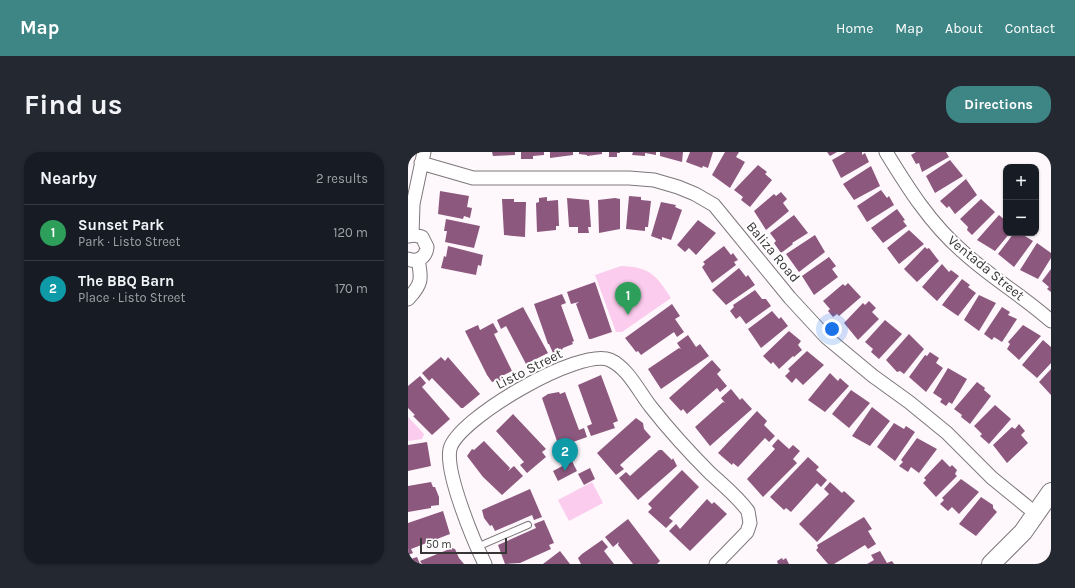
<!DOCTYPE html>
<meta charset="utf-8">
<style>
body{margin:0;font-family:Karla,sans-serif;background:#242831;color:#f1f3f6}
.controls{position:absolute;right:12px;top:12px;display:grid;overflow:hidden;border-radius:8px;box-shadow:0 1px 3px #0004}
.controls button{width:36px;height:36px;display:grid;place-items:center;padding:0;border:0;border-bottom:1px solid #363941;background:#171b24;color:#f1f3f6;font:20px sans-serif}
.scale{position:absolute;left:12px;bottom:10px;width:87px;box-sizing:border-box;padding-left:4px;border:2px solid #383537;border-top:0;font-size:11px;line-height:14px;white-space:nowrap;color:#383537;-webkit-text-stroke:3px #fff;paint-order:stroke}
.you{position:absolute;left:424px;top:177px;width:14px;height:14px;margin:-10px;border:3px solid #fff;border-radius:50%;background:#1a73e8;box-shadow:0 0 0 6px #1a73e833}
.badge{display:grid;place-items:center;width:26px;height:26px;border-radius:50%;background:#3e8685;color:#fff;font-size:13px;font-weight:700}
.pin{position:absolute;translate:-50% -33px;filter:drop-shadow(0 1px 2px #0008)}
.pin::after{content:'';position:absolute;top:21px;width:14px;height:12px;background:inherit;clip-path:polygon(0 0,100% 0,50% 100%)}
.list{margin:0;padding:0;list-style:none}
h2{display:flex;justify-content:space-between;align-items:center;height:52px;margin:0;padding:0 16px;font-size:17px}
h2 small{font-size:13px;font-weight:400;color:#9ea1a6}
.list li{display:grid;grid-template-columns:26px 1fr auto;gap:12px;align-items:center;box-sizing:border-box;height:56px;padding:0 16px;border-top:1px solid #363941}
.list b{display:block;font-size:15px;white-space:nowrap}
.list p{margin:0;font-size:13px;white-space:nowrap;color:#9ea1a6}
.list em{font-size:13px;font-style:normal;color:#9ea1a6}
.map{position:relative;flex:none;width:643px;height:412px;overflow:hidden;border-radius:16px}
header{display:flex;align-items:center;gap:24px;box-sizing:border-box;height:56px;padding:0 20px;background:#3e8685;color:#fff}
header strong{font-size:19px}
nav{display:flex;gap:22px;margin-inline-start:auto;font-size:14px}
.intro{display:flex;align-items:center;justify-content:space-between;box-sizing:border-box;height:96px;padding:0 24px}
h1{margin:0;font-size:28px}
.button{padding:10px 18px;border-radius:16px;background:#3e8685;color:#fff;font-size:14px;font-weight:700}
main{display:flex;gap:24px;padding:0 24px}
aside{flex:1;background:#171b24;border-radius:16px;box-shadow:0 1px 3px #0004}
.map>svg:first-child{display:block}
.green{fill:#fbcced}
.building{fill:#8d587e}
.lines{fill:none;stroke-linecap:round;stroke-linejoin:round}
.lane-casing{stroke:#7d777b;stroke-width:8}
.street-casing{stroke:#7d777b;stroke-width:15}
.secondary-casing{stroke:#7d777b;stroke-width:20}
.lane{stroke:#fff;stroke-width:6}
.street{stroke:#fff;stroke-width:13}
.secondary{stroke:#fff;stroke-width:18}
.labels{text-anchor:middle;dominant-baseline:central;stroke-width:4;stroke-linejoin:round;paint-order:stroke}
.street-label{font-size:14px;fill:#383537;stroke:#fff}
</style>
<header>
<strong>Map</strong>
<nav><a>Home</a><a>Map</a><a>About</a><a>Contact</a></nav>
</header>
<div class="intro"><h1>Find us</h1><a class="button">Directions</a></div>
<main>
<aside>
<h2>Nearby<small>2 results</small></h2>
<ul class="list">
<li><span class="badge" style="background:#2e9e5b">1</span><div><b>Sunset Park</b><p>Park · Listo Street</p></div><em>120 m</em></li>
<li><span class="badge" style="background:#0f9aa8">2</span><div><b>The BBQ Barn</b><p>Place · Listo Street</p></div><em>170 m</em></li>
</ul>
</aside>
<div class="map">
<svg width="643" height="412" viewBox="0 0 643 412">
<rect width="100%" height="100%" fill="#fef7fc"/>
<path class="green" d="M213,114C242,115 248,123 263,146L214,180H208L187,123Z
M0,265L16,282L14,287L0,289Z
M184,330L195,351L161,369L150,348Z"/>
<path class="building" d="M84,0H107V3L85,4Z
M113,0H136V3L125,4V7H113Z
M142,0H165V3L142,6Z
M171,0H194V2L179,4V3L171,2Z
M201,0H212V1H209V5H201Z
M225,0H248V3L237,1V4L224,3Z
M252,0H275L274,10L252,4Z
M282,0H305L300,16L295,14L294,16L278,10Z
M317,0H331L328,5L337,10L322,36L304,23Z
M419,0H429L422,4Z
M438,0H454V3L457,1L461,10L433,26L424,8Z
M508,0H538L541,5L514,20L511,11L508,12L503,3Z
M542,8L555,24L527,41L518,24Z
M350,13L359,20L357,22L364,28L342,55L333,48L335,45L326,38Z
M463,14L472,34L446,48L435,32Z
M558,27L569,43L547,62L541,54L539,56L532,49Z
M473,38L479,46L481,44L486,53L459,70L449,54Z
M32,39L61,44L59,55L64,56L62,66L56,64L55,67L30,62Z
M373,40L379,47L375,51L381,59L358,78L346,59L366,42L368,44Z
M221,44L233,45V48L243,49L240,75H237V79L218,77Z
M139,45V49L150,48L151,74H148V78L129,80L128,51L131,50V46Z
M159,46L181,48L183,75H180L181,81H170V75H161Z
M207,46L212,47V77L191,81L190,48Z
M94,47H106V50H118L117,85L96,83Z
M573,47L587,60L564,83L559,78L560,75L552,67Z
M253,50L268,53L267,55L274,58L263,88L254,85V88L243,84Z
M489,57L497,68L495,69L499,74L475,91L463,76Z
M386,63L400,81L384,91L385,92L373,101L366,91L368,89L362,81Z
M591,63L598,69V81H602L587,99L569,88Z
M38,67L72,74L66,96L37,90L39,79H36Z
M290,68L308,81L288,103L281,96L277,100L269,93Z
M501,78L516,92L491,112L479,96Z
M606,81H612L625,89L606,115L590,102Z
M407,83L417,100L391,120L378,102Z
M629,91L643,101V106L630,127L612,118Z
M40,94L75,103L73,114L70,113L68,123L33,116L36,104L38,105Z
M316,94L323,103L325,101L330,108L326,110L328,113L304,131L294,115L297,112L295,110Z
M517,95L519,97L521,96L531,109L509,130L496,117Z
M421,105L428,114L424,117L430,125L406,143L394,124Z
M534,112L541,120L543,118L551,124L529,149L514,135Z
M331,116L338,125L340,123L347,133L318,153L304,138Z
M643,117V140L639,137L641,135L634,129Z
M554,127L562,133L560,135L568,141L550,164L534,153Z
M187,130L204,180L183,187H181L168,152L171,150L163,152L159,140Z
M440,131L453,145L431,164L429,162L425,165L420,159L422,157L415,149L435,132L437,134Z
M347,138L354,147H358L363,154L338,172L332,164L328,167L322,159L326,155L325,153Z
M154,142L158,151L153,153L166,189L164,190L165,192L155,196L153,199L147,201H145L141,192H140L126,152Z
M571,143L588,151L571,179L556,168Z
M461,149L468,156L464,160L471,167L450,188L436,171L455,151L457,153Z
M264,152L272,164L267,167L276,180L269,185L266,180L233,203L230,199L228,200L225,196L217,186Z
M115,155L140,201L118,212L98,174L93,177L89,168Z
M594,155L602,160L600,163L609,167L594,190L586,185L584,188L576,182Z
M364,159L371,167L373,165L380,174L353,196L340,177Z
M477,168L494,182L471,207L463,200L465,197L457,190Z
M85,171L90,180L86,182L104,219L94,224L92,226L93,228L88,230L87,229L84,230L79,223L57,179L70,173L72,178Z
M615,173L633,184L611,208L599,197L602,192L600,190Z
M381,179L393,189L390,193L394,198L386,205L385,204L371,217L365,210L363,212L355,204Z
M501,182L516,197L496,222L492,219L489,220L478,208Z
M280,183L288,195L292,192L301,204L253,237L240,217L271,196L273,197L269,191Z
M635,188L643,195V211L629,226L614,213Z
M399,199L416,213L395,233L388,226L384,231L377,224L382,219L380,217Z
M522,200L531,206L528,211L535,216L518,240L501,225L517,203L519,204Z
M33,205L37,209L40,205L72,242L55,256H53L24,226L21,229L14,221Z
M304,208L313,218L309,222L319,234L312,240L309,236L279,262L275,257L273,259L261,246Z
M540,216L559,227L544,252L541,250L538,254L532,250L534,247L525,241Z
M643,217V243L631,230Z
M422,221L430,229L432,226L441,234L417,260L400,248Z
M193,223L210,269L205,271L207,276L183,284L179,274L184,272L170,233Z
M12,224L18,231L14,235L42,267L24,283L5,264L7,263L0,256V234Z
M569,230L577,236L576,238L583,244L562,272L553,265L554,263L546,257Z
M323,237L332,248L334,246L344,257L302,294L287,275L315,250L317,251L313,246Z
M443,238L462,251L441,276L424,262Z
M151,240L152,242L157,240L171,278L176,276L179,285L151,295L134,246L140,242Z
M587,253L603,267L581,292L572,284L574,282L566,274Z
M464,255L482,269L462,294L444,284Z
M349,259L359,269L356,273L367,284L361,290L357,286L330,315L325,311L324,313L310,301Z
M105,262L138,297L134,300L138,305L119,321L112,313L116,310L88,279Z
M228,266L235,271L236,277L243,285L212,313L216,317L208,323L189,301Z
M486,271L496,277L498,274L507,280L487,309L469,295Z
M611,272L617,279L613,283L620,291L599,311L585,293L604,275L607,277Z
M509,286L529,297L511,321L503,315L500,320L491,314L495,310L493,308Z
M370,287L381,297L385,293L392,299L385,307L389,311L355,345L339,327L367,297L364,294Z
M76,289L102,316L100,319L106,314L115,324L94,343L75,325L59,304L64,297L66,298Z
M19,290L23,314L0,319V293Z
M251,298H254L264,308L265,306L269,314L230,348L211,326L218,320L222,324Z
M400,305L411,315L408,318L419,328L413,335L409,331L383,360L378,356L376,358L362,345Z
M534,307L542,315L544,313L549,318L547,322L549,324L528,345L515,331L518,328L516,326Z
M164,309L169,319L150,329L145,319Z
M182,316L187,327L176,333L170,322Z
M274,318L291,335L261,366L265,369L258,376L240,360L244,356L240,352Z
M553,327L571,340L551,362L544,355L540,359L532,352L536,348L534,346Z
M23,330L25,335H27L31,345V353L23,354V356L0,360V334Z
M422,330L434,341L436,339L447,349L409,390L391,372L421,342L416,337Z
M122,337L134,365L126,368L124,363L87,379L84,373L82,374L76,366L74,358Z
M573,345L585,353V356L589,360L568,384L551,372Z
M299,347L304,352L306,350L319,362L282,399L261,379L268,372L272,377Z
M35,359L42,382L3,397L5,401L0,403V371Z
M456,365L464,377L460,379L468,392L460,397L457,393L426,412H420L408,398L410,396L409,393Z
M220,367L252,409L249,412H225L210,393L211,390L205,395L197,385Z
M136,368L146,391L141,393L143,397L112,411L97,412L90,393L128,376L126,372Z
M194,388L200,395L196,399L206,412H173L170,406L174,402Z
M44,396L47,397L51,406L56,412H14L12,409Z
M152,399L162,412H135Z
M472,399L479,411L484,409L486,412H459L466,408L463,403Z
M9,405L12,412H0V408Z
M374,406L375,408L378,406L381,412H370L369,409Z"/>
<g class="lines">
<defs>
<path id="lane" d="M69,395L120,373"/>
<path id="street" d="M478,0C500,36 522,71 554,99C582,125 615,144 643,169
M13,11L65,26H221L246,28L270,35L287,42L306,53L382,146L418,185L465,224L501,250L539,281L584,326L627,361
M4,83L5,52L16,0
M0,84L6,83L14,85L19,95C18,105 10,111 0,107
M0,147C14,132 14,127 10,108
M77,412C66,390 37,321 42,297C49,267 172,195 202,208C220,216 231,240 243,255C261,278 281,300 302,321C315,333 329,344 340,359L342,371L339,380L308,412"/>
<path id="secondary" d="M583,412L615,380L643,340"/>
</defs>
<use href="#lane" class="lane-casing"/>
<use href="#street" class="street-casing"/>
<use href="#secondary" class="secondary-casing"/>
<use href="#lane" class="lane"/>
<use href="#street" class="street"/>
<use href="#secondary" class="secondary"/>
</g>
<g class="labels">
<g class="street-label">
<text transform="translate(365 100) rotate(50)">Baliza Road</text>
<text transform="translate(578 116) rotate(39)">Ventada Street</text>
<text transform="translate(121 217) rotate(-27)">Listo Street</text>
</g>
</g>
</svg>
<div class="controls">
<button>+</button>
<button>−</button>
</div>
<div class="scale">50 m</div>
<div class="you"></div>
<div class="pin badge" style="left:220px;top:163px;background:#2e9e5b">1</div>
<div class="pin badge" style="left:157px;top:319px;background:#0f9aa8">2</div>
</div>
</main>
